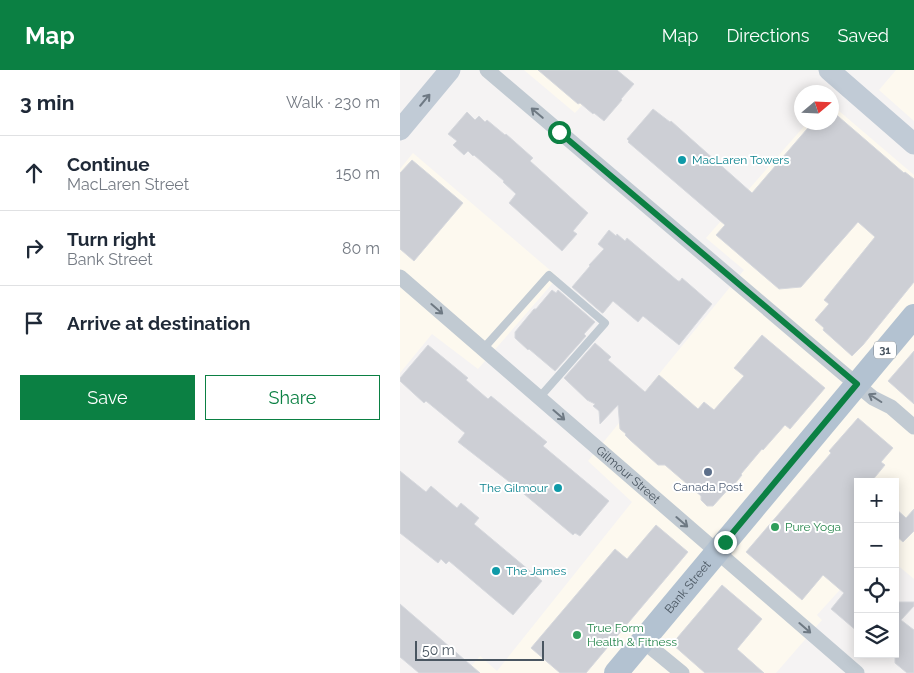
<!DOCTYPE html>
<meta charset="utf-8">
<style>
body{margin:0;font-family:Raleway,sans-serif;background:#f2f2f3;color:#1f2937}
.controls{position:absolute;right:15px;bottom:15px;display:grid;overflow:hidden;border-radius:0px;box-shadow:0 2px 12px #0003}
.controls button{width:45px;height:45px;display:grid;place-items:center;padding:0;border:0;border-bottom:1px solid #e0e1e3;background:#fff;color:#1f2937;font:25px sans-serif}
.compass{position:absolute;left:394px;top:15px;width:45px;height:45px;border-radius:50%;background:#fff;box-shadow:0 2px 12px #0003;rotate:71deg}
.scale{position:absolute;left:15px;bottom:12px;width:129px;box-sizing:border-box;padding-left:5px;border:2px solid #4a5661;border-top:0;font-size:14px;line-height:18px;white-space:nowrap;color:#4a5661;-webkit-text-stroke:4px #fff;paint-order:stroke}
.stop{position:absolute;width:15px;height:15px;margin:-11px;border:4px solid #0b8043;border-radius:50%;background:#fff}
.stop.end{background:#0b8043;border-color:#fff;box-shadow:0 1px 5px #0008}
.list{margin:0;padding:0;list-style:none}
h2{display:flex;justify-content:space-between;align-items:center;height:65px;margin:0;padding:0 20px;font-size:21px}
h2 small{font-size:16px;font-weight:400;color:#747a83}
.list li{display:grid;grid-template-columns:32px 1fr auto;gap:15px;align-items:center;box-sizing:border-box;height:75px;padding:0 20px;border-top:1px solid #e0e1e3}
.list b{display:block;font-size:19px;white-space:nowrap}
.list p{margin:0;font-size:16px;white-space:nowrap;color:#747a83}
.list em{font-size:16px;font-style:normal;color:#747a83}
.actions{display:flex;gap:10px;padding:15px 20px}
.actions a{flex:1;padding:11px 0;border:1px solid #0b8043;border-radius:0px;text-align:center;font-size:18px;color:#0b8043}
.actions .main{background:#0b8043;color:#fff}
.icon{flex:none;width:28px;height:28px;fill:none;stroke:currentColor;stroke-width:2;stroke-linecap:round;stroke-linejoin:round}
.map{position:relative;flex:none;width:514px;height:603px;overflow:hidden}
header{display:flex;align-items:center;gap:30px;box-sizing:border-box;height:70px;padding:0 25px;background:#0b8043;color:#fff}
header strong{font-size:24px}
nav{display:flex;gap:28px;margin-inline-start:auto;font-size:18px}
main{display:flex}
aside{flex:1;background:#fff}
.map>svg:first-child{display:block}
.commercial{fill:#fdf9ef}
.building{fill:#cdcfd5;stroke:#d7d9de}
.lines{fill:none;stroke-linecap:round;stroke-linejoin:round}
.service{stroke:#c1cad2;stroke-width:8}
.minor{stroke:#c1cad2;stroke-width:15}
.secondary{stroke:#c1cbd6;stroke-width:21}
.primary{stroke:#b3c2d1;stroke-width:24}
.oneway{stroke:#6e7984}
.oneway2{stroke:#6e7983}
.route{stroke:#0b8043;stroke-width:6}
.culture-dot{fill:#0f9aa8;stroke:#fff;stroke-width:2}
.service-dot{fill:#5c6f8a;stroke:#fff;stroke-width:2}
.leisure-dot{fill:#2e9e5b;stroke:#fff;stroke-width:2}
.labels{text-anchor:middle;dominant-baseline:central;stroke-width:4;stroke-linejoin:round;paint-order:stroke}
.shield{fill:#fff;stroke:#808990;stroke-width:1}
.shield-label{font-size:11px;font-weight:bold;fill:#4a5661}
.culture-label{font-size:12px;fill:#0d838f;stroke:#fff;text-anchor:start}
.street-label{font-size:12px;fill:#4a5661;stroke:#fff}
.service-label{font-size:12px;fill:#4e5e75;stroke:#fff}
.leisure-label{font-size:12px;fill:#27864d;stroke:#fff;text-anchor:start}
</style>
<header>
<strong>Map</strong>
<nav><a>Map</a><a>Directions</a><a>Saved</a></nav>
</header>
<main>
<aside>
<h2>3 min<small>Walk · 230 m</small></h2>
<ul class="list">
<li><svg class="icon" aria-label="ahead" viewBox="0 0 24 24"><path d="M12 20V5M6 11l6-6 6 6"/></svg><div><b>Continue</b><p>MacLaren Street</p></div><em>150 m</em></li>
<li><svg class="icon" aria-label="right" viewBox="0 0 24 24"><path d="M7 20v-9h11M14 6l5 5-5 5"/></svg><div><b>Turn right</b><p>Bank Street</p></div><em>80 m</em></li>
<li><svg class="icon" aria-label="arrive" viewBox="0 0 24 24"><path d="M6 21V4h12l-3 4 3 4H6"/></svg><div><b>Arrive at destination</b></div></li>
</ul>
<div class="actions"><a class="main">Save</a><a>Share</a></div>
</aside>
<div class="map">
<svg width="514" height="603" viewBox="0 0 514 603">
<rect width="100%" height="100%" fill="#f5f3f3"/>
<path class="commercial" d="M124,0H214L175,43Z
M496,0H514V51L479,20Z
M432,35L514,105V509L495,493V412H458V500L417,545L422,550L376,603H65L80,586L97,601L232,432L188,391L344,200L306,168L407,53L432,52Z
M13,83L158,207L78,299L32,264L0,303V99Z"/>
<path class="building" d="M138,0H217L234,14L221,29L222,30L204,51L194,43L193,44L180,33L178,34Z
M253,39L270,52L271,51L352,123L413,52H432V41L504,103L505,102L514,109V212L463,275L452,286L423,260L424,258L415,250L429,234L424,230L475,167L458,152L401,217L379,219L316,165L325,155L228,72L229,71L227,69Z
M67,42L75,50L79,46L85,52L87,50L105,65L106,64L133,88L130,91L188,143L173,161L177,164L162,181L109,133L116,124L103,112L104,111L74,85L73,86L68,81L64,85L53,75L57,71L48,64Z
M12,90L63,133L14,191L0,179V103Z
M209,160L216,166L217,164L225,171L227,168L278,211H280L282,208L312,234L279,275L243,246L238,252L213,231L203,243H202L172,217L190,196L189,195L204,179L198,174Z
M152,220L156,223L158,220L195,252L184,264L186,266L155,301L129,279L128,280L115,268V262L134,239H136Z
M362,265L425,318L390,359L385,355L363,380L362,379L341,404L342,405L333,416L332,415L313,436H307L301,430V426L265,395H258L230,370L225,365L226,364L220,359L218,335L200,354L199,341L193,336L195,334L187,330L164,308L195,273L211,287L208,290L245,322L259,305L298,339L304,332L314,340L344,306L334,298Z
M28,275L68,308L66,310L88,329L91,326L147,372L143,376L209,431L180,466L175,463L173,465L112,414L58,372L65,363L26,331L24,333L0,311V308Z
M514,281V334L488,311Z
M458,348L493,378L481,392L485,395L471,412H458V562L431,539L444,523L423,505L402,530L346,482L431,383L429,381Z
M0,401L26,422L31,416L57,438L61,433L79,448L74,454L142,511L113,545L49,491L46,494L41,489L38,493L0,463Z
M495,438L506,448L514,439V461L503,472L495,465Z
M256,455L288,482L186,603H160L131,578L215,479L227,489Z
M322,515L362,549L337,579L364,603H305L272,574Z
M495,532H514V536L501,550L514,560V603H507L495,593Z
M0,534L80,603H19L0,587Z"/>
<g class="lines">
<path class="service" d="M83,279L149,205L205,253L139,328"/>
<g class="minor">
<path d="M87,0L443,303L473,328L491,337L514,357"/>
<path id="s1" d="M0,207L457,603"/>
<path d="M243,571L282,603"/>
</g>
<path class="secondary" d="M429,0L514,74
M0,60L50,0"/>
<path class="primary" id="s2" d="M216,603L514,246"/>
</g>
<defs><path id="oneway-shaft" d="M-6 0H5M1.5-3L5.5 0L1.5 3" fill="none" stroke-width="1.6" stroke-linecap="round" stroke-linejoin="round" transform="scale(1.25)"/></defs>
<use class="oneway" href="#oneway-shaft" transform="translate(25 30) rotate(-50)"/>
<g class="oneway2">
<use href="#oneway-shaft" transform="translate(137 43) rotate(-140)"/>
<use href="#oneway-shaft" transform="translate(37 239) rotate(41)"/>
<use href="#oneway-shaft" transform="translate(475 328) rotate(-148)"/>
<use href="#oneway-shaft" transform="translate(159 345) rotate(41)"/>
<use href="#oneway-shaft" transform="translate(282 452) rotate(41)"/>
<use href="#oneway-shaft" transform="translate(405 558) rotate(41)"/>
</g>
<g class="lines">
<path class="route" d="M159,62L457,314L325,472"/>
</g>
<g class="culture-dot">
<circle cx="282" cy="90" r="5"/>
<circle cx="158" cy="418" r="5"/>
<circle cx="96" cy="501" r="5"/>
</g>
<circle class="service-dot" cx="308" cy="402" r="5"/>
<g class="leisure-dot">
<circle cx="375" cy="457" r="5"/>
<circle cx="177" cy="565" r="5"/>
</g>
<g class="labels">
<rect class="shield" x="474" y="271.5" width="22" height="17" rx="4"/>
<g class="shield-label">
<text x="485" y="280">31</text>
</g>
<g class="culture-label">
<text x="292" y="90">MacLaren Towers</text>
<text x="148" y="418" text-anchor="end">The Gilmour</text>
<text x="106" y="501">The James</text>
</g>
<g class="street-label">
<text stroke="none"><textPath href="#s1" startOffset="302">Gilmour Street</textPath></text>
<text stroke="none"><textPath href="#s2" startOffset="112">Bank Street</textPath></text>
</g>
<g class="service-label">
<text x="308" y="417">Canada Post</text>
</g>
<g class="leisure-label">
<text x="385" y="457">Pure Yoga</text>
<text x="187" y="558">True Form<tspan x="187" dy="14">Health &amp; Fitness</tspan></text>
</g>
</g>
</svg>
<div class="controls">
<button>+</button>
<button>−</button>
<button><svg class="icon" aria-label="locate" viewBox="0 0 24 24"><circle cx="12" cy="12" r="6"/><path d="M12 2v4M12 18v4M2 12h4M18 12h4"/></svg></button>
<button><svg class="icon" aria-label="layers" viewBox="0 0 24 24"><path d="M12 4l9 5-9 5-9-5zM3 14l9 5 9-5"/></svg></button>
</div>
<svg class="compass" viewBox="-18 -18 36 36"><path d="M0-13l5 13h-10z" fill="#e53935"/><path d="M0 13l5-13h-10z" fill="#747a83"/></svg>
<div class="scale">50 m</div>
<div class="stop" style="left:159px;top:62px"></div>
<div class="stop end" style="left:325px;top:472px"></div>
</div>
</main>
